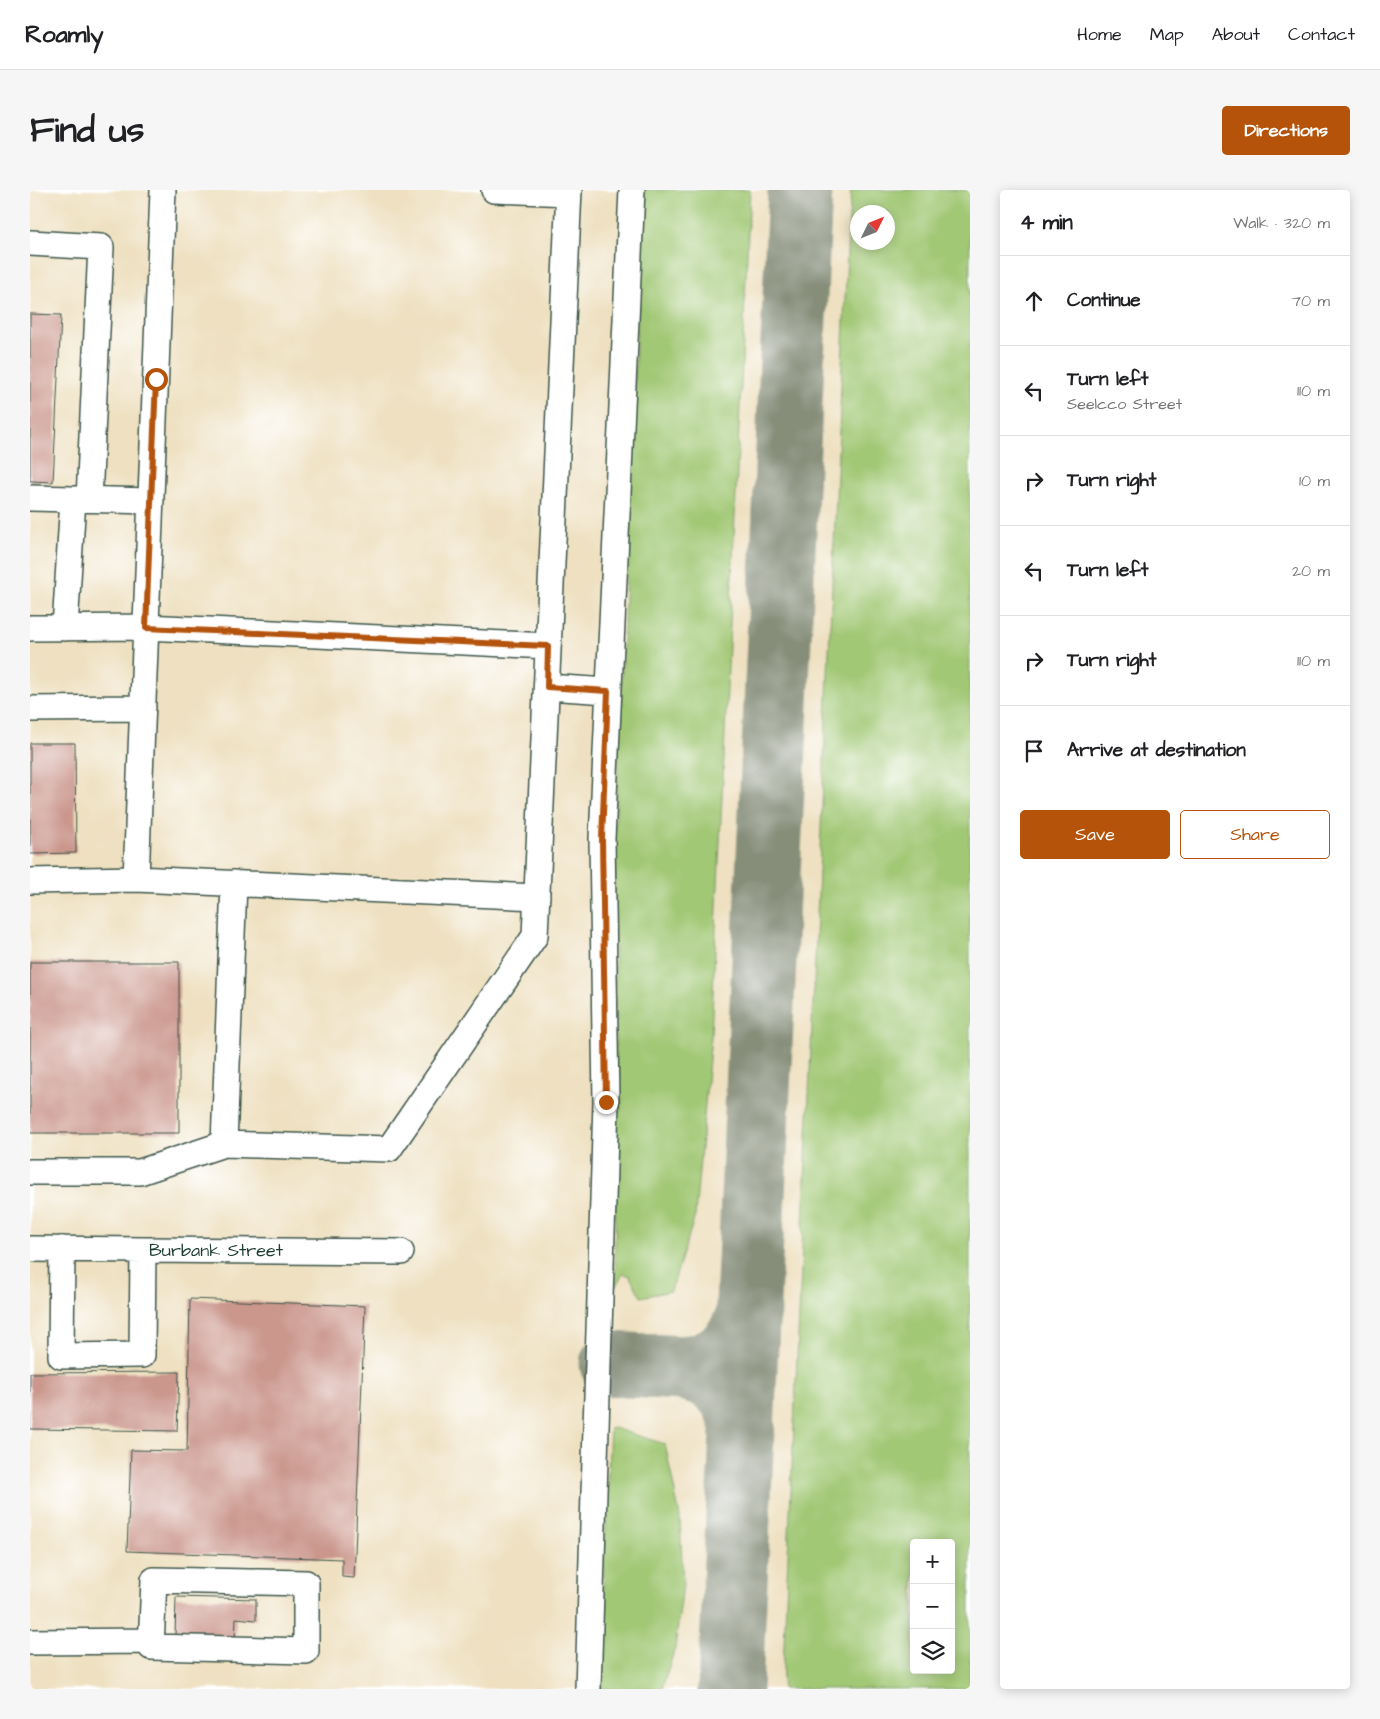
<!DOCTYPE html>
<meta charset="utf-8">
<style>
body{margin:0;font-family:"Architects Daughter",sans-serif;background:#f6f6f6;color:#202124}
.controls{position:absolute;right:15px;bottom:15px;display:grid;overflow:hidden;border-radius:5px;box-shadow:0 2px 12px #0003}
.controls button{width:45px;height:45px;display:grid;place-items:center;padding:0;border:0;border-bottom:1px solid #e0e0e0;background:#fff;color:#202124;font:25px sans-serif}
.compass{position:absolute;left:820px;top:15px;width:45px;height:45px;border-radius:50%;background:#fff;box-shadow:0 2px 12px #0003;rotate:47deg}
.stop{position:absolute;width:15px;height:15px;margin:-11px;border:4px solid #b45309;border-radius:50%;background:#fff}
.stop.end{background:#b45309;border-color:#fff;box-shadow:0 1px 5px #0008}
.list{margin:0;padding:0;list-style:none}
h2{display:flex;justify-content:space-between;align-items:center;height:65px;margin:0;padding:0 20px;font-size:21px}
h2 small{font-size:16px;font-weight:400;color:#757577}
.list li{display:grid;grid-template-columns:32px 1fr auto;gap:15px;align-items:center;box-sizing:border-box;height:90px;padding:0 20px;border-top:1px solid #e0e0e0}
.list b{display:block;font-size:19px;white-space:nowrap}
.list p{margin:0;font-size:16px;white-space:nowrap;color:#757577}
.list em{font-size:16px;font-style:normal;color:#757577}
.actions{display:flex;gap:10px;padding:15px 20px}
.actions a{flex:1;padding:11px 0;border:1px solid #b45309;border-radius:5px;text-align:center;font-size:18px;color:#b45309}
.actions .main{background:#b45309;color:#fff}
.icon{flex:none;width:28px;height:28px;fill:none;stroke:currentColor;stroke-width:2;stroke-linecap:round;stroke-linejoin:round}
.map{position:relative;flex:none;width:940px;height:1499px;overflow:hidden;border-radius:5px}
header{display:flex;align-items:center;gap:30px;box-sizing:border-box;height:70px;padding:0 25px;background:#fff;border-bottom:1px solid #e0e0e0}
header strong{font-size:24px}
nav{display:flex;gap:28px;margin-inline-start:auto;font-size:18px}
.intro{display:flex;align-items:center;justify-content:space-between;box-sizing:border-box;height:120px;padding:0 30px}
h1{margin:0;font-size:35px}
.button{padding:12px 22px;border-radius:5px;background:#b45309;color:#fff;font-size:18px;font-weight:700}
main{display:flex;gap:30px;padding:0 30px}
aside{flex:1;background:#fff;border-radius:5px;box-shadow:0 2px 12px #0003}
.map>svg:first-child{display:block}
.green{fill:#a1c874;stroke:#608254;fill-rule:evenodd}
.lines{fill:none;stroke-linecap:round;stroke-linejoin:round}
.taxiway{stroke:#868e7a;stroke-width:65}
.building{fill:#cb978d}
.minor-casing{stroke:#3e5549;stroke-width:28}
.minor{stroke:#fff;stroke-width:25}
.route{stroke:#b45309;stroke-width:6}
.labels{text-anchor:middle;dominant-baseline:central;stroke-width:4.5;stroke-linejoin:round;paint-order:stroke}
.street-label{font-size:18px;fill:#1f3d34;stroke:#fff}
</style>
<header>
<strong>Roamly</strong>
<nav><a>Home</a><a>Map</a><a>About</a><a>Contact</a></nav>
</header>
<div class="intro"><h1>Find us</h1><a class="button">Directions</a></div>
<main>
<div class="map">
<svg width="940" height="1499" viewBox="0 0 940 1499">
<rect width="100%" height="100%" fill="#fff"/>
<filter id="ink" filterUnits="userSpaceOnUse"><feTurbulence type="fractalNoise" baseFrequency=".02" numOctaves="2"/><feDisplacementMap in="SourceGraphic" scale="10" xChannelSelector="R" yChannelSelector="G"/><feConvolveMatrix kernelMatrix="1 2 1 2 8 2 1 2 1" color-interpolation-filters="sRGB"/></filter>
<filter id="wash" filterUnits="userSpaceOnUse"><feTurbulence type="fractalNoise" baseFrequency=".0096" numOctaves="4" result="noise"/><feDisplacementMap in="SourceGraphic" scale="20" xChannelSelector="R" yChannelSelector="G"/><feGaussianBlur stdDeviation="1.12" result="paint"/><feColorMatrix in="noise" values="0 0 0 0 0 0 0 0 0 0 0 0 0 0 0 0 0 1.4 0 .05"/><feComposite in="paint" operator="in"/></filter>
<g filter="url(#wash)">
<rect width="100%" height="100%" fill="#eee0c0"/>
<path class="green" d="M613,0H720L681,847L665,1026L641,1101L611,1107L599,1085L593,1084L585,1097L586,924L584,660Z
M821,0H940V1499H752L818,42ZM858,22V52H828V22ZM884,1353H921V1480H884Z
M580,1237L635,1254L650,1327L653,1394L645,1458L632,1499H569Z"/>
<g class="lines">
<path class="taxiway" d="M582,1174L652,1178
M713,1236C704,1202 687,1184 652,1178C688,1175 710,1156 719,1121
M700,1499L770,0"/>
</g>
<g id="blocks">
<path class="building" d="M0,124L31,125L23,292L0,291Z
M0,553H45L46,663L0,664Z
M0,772H149V943H0Z
M160,1109L335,1116L324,1388L312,1387V1369L97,1361L101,1260L157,1261Z
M149,1182L147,1241L0,1239V1183Z
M146,1407L226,1409V1430L206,1428L205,1449L145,1447Z"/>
</g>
</g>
<g filter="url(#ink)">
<use href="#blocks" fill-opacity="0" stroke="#3e5549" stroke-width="1"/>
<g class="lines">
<defs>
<path id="minor" d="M133,0L106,689L507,707
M464,0L539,3
M0,53L71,57L59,309
M0,308L43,309
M0,438L116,437L518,456
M35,438L43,309L121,311
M517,497L578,501
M0,519L113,518
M0,691L106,689
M204,693L194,954L359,959L505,746L539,0
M0,982H110L194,954
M0,1059L371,1062
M32,1059L31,1166L112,1165L113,1060
M124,1390L276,1393V1461L121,1457Z
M0,1452L121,1451
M558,1499L576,912L572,649L602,0"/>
</defs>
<use href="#minor" class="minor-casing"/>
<use href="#minor" class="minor"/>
</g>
</g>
<g class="lines" filter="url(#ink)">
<path class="route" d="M126,189L116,438L518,456L517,497L578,501L572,649L576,912"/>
</g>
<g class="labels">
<g class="street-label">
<text x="186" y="1060">Burbank Street</text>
</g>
</g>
</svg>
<div class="controls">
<button>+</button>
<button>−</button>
<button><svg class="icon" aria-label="layers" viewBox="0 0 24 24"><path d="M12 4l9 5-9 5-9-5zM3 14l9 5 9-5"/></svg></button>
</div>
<svg class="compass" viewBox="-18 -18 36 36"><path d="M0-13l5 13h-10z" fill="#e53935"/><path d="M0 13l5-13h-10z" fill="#757577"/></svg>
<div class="stop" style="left:126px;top:189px"></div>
<div class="stop end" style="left:576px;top:912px"></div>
</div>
<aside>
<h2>4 min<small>Walk · 320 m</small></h2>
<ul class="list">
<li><svg class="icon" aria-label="ahead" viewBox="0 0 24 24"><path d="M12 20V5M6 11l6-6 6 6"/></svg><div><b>Continue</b></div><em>70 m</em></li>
<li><svg class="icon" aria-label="left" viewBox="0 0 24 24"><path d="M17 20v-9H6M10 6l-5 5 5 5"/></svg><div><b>Turn left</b><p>Seelcco Street</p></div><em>110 m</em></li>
<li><svg class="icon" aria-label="right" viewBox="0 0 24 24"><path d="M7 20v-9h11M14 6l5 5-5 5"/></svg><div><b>Turn right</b></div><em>10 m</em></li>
<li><svg class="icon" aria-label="left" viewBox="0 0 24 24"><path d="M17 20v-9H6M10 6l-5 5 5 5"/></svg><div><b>Turn left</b></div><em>20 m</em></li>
<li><svg class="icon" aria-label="right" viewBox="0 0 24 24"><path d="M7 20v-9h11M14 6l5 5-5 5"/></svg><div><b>Turn right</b></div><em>110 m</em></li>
<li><svg class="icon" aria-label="arrive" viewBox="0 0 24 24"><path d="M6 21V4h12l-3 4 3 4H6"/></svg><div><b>Arrive at destination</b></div></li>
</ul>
<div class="actions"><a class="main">Save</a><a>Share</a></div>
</aside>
</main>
